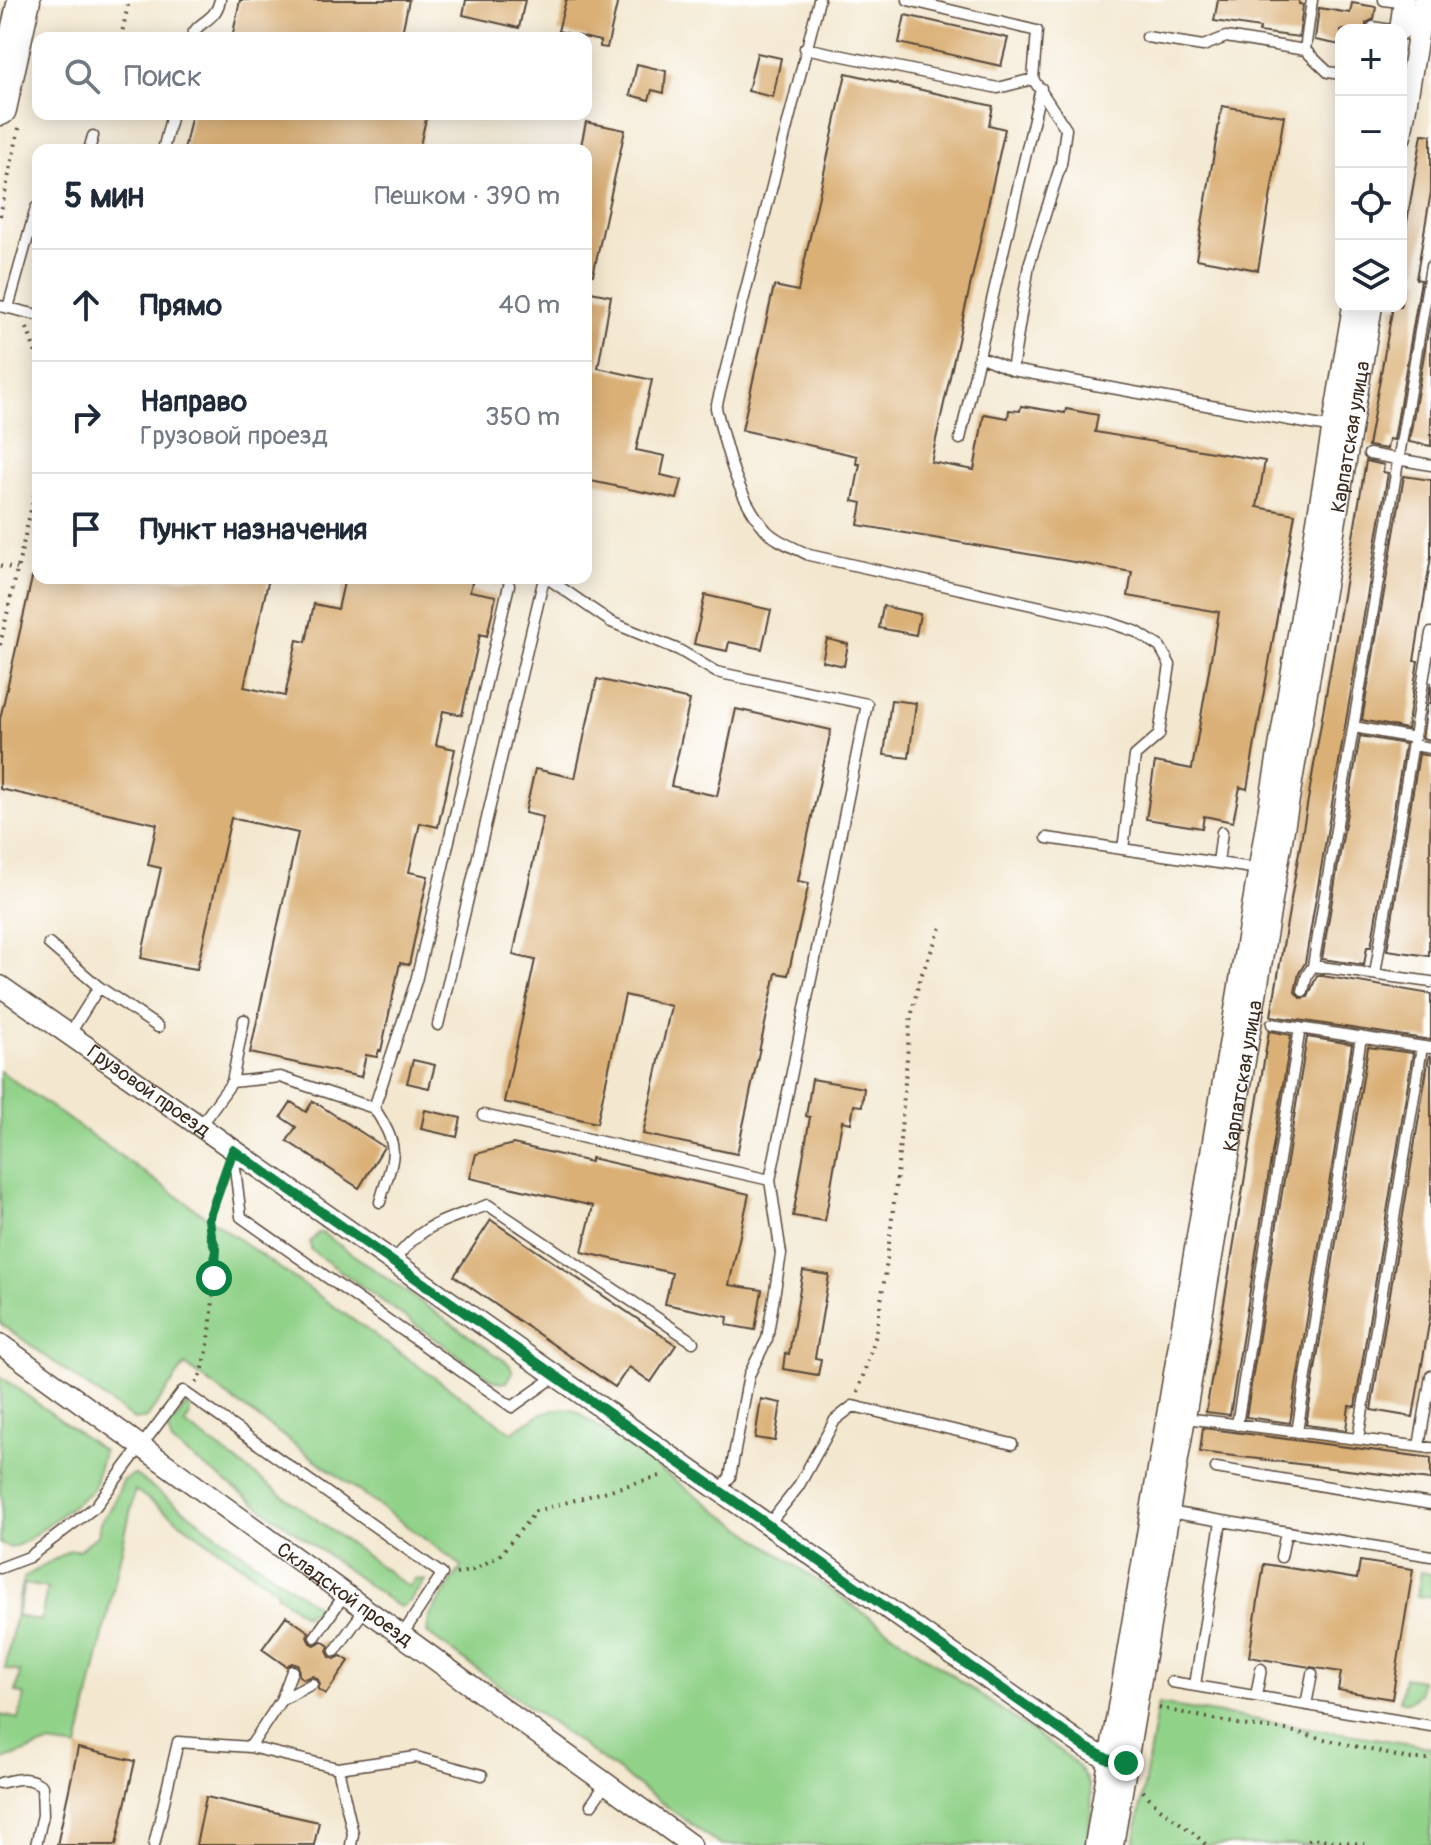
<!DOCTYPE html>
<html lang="ru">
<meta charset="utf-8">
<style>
body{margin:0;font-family:Pangolin,sans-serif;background:#f2f2f3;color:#1f2937}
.controls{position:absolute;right:24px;top:24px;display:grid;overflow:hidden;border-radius:16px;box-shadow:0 4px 20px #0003}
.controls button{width:72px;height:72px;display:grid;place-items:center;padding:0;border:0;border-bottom:2px solid #e0e1e3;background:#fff;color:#1f2937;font:40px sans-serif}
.stop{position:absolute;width:24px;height:24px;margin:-18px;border:6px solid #0b8043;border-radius:50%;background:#fff}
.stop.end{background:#0b8043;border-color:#fff;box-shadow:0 2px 8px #0008}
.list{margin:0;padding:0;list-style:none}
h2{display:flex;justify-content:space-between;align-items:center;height:104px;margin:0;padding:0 32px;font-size:34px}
h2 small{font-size:26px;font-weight:400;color:#747a83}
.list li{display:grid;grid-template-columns:52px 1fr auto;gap:24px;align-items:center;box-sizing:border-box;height:112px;padding:0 32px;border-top:2px solid #e0e1e3}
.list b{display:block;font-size:30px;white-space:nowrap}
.list p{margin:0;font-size:26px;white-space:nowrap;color:#747a83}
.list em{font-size:26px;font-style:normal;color:#747a83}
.icon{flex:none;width:44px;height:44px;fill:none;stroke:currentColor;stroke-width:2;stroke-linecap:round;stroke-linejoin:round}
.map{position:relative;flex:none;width:1431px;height:1845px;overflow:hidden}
.search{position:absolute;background:#fff;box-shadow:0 4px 20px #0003;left:32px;top:32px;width:560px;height:88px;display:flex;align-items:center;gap:20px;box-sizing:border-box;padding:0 28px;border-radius:16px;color:#747a83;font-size:30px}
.panel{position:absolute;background:#fff;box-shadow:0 4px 20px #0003;left:32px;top:144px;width:560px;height:440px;border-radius:16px}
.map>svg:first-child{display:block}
.green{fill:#91d289;stroke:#667e54;stroke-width:2;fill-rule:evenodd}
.building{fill:#dab077}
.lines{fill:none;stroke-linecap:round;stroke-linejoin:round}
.service-casing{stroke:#574639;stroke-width:13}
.minor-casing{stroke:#574639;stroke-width:23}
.primary-casing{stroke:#574639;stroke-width:35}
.path{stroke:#574639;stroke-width:4;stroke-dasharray:2 6;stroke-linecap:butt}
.service{stroke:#fff;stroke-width:10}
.minor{stroke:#fff;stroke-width:20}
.primary{stroke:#fff;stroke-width:32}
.route{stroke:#0b8043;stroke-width:10}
.labels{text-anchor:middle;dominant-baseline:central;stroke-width:8;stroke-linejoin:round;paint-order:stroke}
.street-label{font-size:20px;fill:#3b2a1e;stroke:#fff}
</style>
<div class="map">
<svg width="1431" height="1845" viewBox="0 0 1431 1845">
<rect width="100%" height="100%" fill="#fff"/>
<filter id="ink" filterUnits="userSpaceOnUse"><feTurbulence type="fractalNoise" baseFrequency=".0125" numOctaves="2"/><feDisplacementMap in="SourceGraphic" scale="16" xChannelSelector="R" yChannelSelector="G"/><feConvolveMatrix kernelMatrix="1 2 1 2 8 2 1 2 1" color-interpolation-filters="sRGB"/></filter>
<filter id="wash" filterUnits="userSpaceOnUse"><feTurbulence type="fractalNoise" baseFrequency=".006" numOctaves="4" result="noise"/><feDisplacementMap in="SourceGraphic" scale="32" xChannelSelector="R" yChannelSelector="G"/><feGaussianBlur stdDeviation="1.8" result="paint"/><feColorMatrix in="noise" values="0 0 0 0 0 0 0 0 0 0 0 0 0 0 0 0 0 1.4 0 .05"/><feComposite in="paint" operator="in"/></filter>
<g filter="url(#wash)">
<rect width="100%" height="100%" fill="#f3e7cf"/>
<path class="green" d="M0,1071L512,1432C532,1419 548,1406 573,1409L1067,1756C1100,1785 1092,1806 1086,1845H720L427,1633L429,1617L462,1566L185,1365L147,1418L134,1420L0,1323Z
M318,1233H322L509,1364L513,1372L507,1382L502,1383L493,1380L311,1250L310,1242Z
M0,1376L103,1451L94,1487L90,1492L25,1542L11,1548L0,1544L2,1499L0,1493Z
M186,1405L190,1409V1415L185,1424L409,1587L415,1579L425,1580L410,1601L401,1607L396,1605L172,1443L168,1431Z
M134,1474L316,1606L313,1616L309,1611L305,1616L277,1595L276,1590L135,1490L78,1748L48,1744L0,1761V1715L19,1719L24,1695L16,1692L20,1672L5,1669L22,1582L25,1577L70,1550H79L98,1535L100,1523L112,1506L123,1481ZM24,1584L47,1588L41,1621L17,1616Z
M1421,1572L1431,1574V1597L1417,1596Z
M1404,1677L1421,1680L1419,1694L1408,1702L1400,1700Z
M1158,1704L1431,1747V1845H1134Z"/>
<g id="blocks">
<path class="building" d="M240,0H409L401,38H232Z
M466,0H525L519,28L463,15Z
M566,0H618L607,48L600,47V41L558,31Z
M1218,0H1299V4L1303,5L1299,37L1259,32L1260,28L1214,21Z
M1352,3L1376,7L1374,19L1366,23V30H1341V45L1315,40L1319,8L1350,13Z
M905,15L1008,38L1001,66L899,43Z
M757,53L781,58L773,97L748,91Z
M637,64L666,71L664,93L652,90L649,100L630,95Z
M846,73L993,106L989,125L1005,129L931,462L974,470L984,414L1008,418L1009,410L1020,411L1021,406L1065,413L1066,409L1098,415L1095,432L1265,461L1257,507L1295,514L1247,789L1240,787L1233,822L1204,816L1202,828L1146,819L1155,762L1192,769L1219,612L1128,596L1132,572L858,525L862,503L853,501L860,464H856L857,456L742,430L774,286L798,291Z
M1222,106L1284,116L1258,270L1196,259Z
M192,114H427L419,150H184Z
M586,122L625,130L593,275L586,274V150H580Z
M1422,134L1431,135V192L1416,279L1421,280L1394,440L1389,439L1387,449L1368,446L1393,306H1401V257Z
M586,291L611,296L598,368L652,380L636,450L665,456L661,475L682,480L677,499L586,480Z
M1431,314V446L1409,442Z
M1366,461L1384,465L1383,472L1388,473L1305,963L1299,973L1295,992L1300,998L1308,997L1317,975L1431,994V1040L1271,1016Z
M1404,476L1431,480V557L1414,661H1418L1407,729L1362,720Z
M32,578H269L244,687L285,696L297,640L306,642L314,604L338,609L345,578H473L470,591L496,596L487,636L480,634L462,715L443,711L436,745L455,749L438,827L420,823L409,872L428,876L409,965L400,963L381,1051L379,1050L377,1057L366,1055L361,1077L250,1053L298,833L231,818L197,969L177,966L141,958L161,868L148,865L157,824L0,789V719Z
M705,595L771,610L762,649L729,642L727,651L694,644Z
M883,606L920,614L916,635L879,628Z
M827,639L848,644L844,666L822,661Z
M597,679L690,700L671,786L717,796L736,709L831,730L798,881L809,883L788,975L776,973L737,1154L643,1134L671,1006L625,995L597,1123L504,1102L535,960L513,955L543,817L525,813L535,769L575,778Z
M1431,682V740L1422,738Z
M891,700L916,703L909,758L884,755Z
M1360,736L1405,744L1371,947H1367L1364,965L1322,959Z
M1419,754L1431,756L1429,956L1387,950Z
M1269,1031L1291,1035L1230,1415L1206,1412Z
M1307,1037L1352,1044L1290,1423L1246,1417Z
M1368,1047L1413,1053L1355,1407L1349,1406L1346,1430L1306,1425Z
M1429,1056H1431V1312L1413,1417L1371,1410Z
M413,1060L435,1065L429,1088L407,1083Z
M812,1079L864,1088L862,1106L854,1105L851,1123L842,1121L825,1221L793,1216L810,1117L806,1116Z
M313,1101L384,1147L359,1188L287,1141L296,1127L281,1117L291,1102L306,1112Z
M425,1110L461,1118L457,1137L421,1129Z
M513,1144L591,1162V1158L749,1194L729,1285L762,1290L755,1330L727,1325L728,1317L665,1304L672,1273L582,1252L593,1206L470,1178L476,1154Z
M491,1220L676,1345L651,1382L629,1367L615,1387L454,1276Z
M803,1271L829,1275L815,1358L821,1359L818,1375L783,1369L785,1353L789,1354Z
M761,1399L781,1403L775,1441L755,1438Z
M1203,1428L1431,1458V1480L1200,1452Z
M1360,1561L1413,1569L1392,1699L1338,1690L1341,1672L1249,1657L1264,1564L1357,1579Z
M286,1616L309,1632L307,1637L310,1643L315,1645L322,1641L329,1646L327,1651L330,1657L335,1659L341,1656L349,1661L326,1694L318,1689L320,1684L317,1678L312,1676L304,1679L299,1676L298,1665L292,1663L286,1666L262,1649Z
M78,1748L135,1761L116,1845H57Z
M206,1797L319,1822L314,1845H196Z"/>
</g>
</g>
<g filter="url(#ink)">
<use href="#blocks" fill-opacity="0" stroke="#574639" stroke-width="2"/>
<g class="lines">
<defs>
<path id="service" d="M819,0L716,408C726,449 737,497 766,530C775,541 796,548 809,555L1108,622L1137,632L1160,647L1170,665L1159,735L1135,756L1123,849
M908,0L1037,31L1033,79L1066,129L1061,164L1029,265L1012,370
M1384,0L1406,3
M1373,27L1390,30
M1147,37L1203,46L1226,37L1305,50L1328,72L1341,74
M191,38C197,20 215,23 220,0
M805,48L998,88L1033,79
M1305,50L1312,0
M89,150L93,136
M163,150L172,114
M0,306L38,315
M8,308L36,208H38
M979,356L1012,370L1333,428
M960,439L1041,88
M1369,454L1431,465
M547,578L611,622L679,650L716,672L867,704L770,1180L781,1254L767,1339L749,1375L730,1477L720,1491
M1354,727L1414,738
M1413,745L1431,748
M1047,838L1259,869
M1218,863L1222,832
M49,944L99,987L158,1027
M1313,966L1431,982
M1375,974L1431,633
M1303,991L1307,975L1313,966L1431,266
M1272,1024L1431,1048
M438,1025L544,578
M69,1035L99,987
M232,1082L244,1020
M374,1108C403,1151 393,1156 380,1202
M483,1115L770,1180
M200,1126L232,1082L280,1077L374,1108L416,981L509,585
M233,1152L241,1217L512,1407L556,1376
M393,1262C422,1223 444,1221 488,1205L693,1342
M1185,1418L1431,1448
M1237,1425L1300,1028
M1297,1432L1361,1037
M1358,1439L1422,1047
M1419,1446L1431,1376
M1216,1468L1431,1504
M1169,1512L1431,1556
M768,1525L798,1487L835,1420L853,1406L1012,1444
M1281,1557L1286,1532
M0,1568L29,1557L95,1507L183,1391L442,1574L402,1635
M315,1637L345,1594
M335,1651L365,1609
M292,1671L281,1700L312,1684
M1172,1682L1431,1726
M1195,1685L1221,1522
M1256,1696L1261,1669
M1306,1705L1312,1674
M250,1747L338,1768L416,1757L482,1775
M338,1768L353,1834L351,1845
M0,1783C17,1779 28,1775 42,1786L43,1815L36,1845
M591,1805L606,1784
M154,1845L178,1742L250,1747L281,1700"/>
<g id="minor">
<path d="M1400,30L1404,0"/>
<path d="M1401,136L1424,0"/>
<path id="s1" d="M0,986L1085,1747L1109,1760L1120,1762"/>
<path id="s2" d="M0,1344L691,1845"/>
<path d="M1095,1845L1353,306"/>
<path id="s3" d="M1113,1845L1372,306"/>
</g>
<path id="primary" d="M0,109L24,0"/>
</defs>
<use href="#service" class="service-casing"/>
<use href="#minor" class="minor-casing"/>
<use href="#primary" class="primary-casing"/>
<path class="path" d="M121,38L129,0
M0,216L19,128
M27,328L38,359
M0,566L17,569
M0,645L38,479
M196,1383C212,1363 214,1278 216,1249C206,1224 213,1207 222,1182
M858,1392L875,1338L885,1276L897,1177L910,1022L919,981L941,927
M456,1574L473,1570L499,1556L536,1511L664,1475
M1159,1708L1248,1726L1286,1730L1409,1759H1431
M1143,1791C1161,1813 1187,1825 1206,1845
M1302,1845L1310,1838L1370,1845"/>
<use href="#service" class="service"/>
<use href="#minor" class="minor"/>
<use href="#primary" class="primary"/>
</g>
</g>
<g class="lines" filter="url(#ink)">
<path class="route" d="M214,1278L216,1249L211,1236L209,1219L233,1150L1085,1747L1109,1760L1126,1763"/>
</g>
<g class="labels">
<g class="street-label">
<text stroke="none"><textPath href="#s3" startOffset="1428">Карпатская улица</textPath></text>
<text stroke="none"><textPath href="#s3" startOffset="780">Карпатская улица</textPath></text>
<text stroke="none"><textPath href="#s1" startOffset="182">Грузовой проезд</textPath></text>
<text stroke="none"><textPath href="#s2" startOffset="426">Складской проезд</textPath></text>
</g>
</g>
</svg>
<div class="controls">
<button>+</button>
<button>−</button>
<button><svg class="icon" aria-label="locate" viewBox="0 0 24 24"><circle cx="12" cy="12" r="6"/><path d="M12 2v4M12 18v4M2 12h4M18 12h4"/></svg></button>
<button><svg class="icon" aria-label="layers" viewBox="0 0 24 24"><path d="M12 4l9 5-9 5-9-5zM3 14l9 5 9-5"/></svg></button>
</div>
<div class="stop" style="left:214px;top:1278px"></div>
<div class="stop end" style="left:1126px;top:1763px"></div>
<div class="search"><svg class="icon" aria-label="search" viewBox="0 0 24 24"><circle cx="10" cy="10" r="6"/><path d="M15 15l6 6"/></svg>Поиск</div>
<section class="panel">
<h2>5 мин<small>Пешком · 390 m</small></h2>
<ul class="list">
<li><svg class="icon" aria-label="ahead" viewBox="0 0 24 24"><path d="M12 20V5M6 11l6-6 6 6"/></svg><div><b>Прямо</b></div><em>40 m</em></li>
<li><svg class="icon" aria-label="right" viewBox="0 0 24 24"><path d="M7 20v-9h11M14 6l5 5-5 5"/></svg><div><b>Направо</b><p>Грузовой проезд</p></div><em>350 m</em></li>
<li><svg class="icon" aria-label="arrive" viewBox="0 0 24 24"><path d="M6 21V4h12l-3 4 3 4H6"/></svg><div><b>Пункт назначения</b></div></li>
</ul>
</section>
</div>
